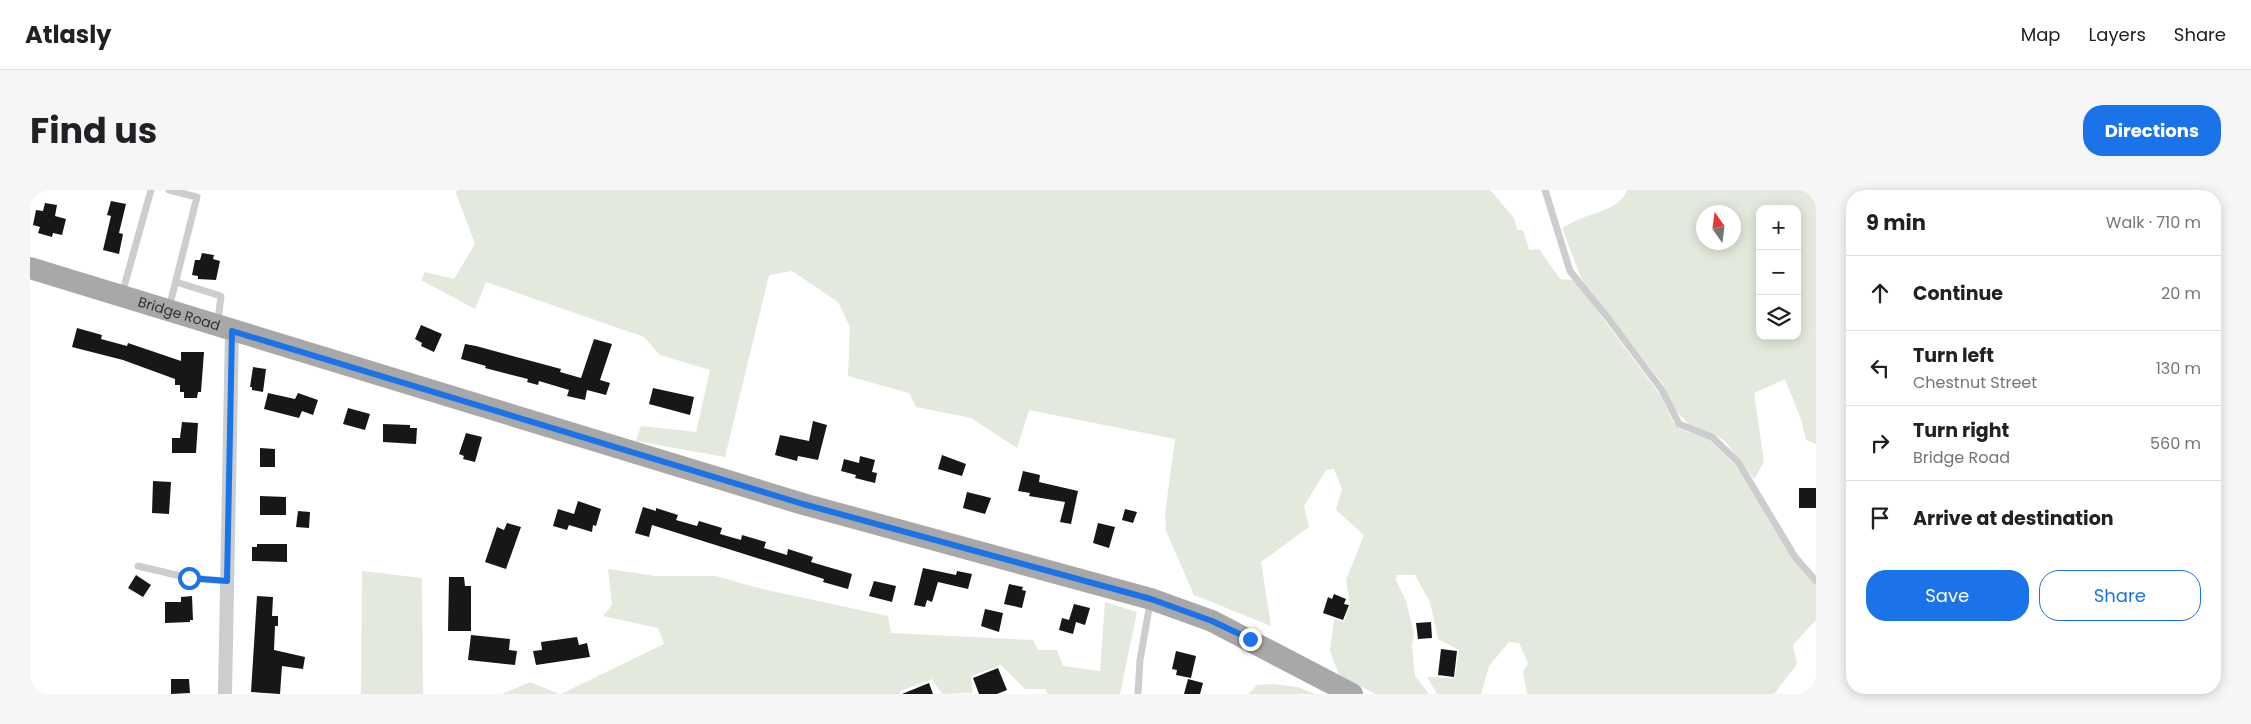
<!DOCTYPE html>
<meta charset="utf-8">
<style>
body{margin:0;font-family:Poppins,sans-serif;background:#f6f6f6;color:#202124}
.controls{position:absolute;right:15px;top:15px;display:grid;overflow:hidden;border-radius:10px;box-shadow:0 2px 12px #0003}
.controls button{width:45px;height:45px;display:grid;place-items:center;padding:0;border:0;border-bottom:1px solid #e0e0e0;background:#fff;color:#202124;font:25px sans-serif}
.compass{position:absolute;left:1666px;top:15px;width:45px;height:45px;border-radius:50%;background:#fff;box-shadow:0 2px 12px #0003;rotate:346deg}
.stop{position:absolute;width:15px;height:15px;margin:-11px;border:4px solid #1a73e8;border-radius:50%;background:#fff}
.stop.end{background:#1a73e8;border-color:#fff;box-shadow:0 1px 5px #0008}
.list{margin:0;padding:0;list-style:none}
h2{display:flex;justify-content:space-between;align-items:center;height:65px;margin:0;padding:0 20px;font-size:21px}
h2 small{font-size:16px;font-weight:400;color:#757577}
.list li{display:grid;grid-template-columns:32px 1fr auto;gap:15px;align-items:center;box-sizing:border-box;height:75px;padding:0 20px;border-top:1px solid #e0e0e0}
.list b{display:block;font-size:19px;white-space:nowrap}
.list p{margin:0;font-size:16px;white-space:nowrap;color:#757577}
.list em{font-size:16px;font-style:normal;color:#757577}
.actions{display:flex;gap:10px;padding:15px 20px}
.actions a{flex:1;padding:11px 0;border:1px solid #1a73e8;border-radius:20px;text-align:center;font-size:18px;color:#1a73e8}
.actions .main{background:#1a73e8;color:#fff}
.icon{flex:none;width:28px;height:28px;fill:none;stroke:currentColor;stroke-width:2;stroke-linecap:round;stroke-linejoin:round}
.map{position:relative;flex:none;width:1786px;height:504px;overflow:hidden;border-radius:20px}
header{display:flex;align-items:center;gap:30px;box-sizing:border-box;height:70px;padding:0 25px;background:#fff;border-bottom:1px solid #e0e0e0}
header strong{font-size:24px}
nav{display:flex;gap:28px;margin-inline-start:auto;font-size:18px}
.intro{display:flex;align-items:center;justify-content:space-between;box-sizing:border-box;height:120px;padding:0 30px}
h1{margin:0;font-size:35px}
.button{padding:12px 22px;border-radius:20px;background:#1a73e8;color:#fff;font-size:18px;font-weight:700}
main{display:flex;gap:30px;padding:0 30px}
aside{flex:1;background:#fff;border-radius:20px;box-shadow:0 2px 12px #0003}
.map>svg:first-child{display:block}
.green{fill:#e3e9dd;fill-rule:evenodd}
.building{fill:#171717}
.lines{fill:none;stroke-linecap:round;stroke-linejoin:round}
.service{stroke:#cdcdcd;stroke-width:7}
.minor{stroke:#cdcdcd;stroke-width:14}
.primary{stroke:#a8a8a8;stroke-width:22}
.route{stroke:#1a73e8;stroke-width:6}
.labels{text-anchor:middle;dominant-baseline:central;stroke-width:5;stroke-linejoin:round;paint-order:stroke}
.street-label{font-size:14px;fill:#303030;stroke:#fff}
</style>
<header>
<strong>Atlasly</strong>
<nav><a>Map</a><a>Layers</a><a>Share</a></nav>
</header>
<div class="intro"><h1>Find us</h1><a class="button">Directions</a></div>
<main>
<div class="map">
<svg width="1786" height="504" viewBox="0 0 1786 504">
<rect width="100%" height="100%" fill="#fff"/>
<path class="green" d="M427,0H1460L1484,28L1487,40H1493L1499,60L1509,59L1530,89L1544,90L1631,206L1643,232L1650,239L1679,249L1706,276L1760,365L1786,395V430L1763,455L1767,474L1744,504H1497L1493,482L1498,473L1489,453L1479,452L1459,476L1451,504H1407L1397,487L1425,488L1429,460L1408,449L1400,412L1385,385H1367L1366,390L1376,411L1384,444L1382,456L1385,486L1399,504H1345L1309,485L1300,461L1304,429L1314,432L1320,415L1316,390L1334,345L1306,320L1312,299L1304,279L1296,280L1274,316L1279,337L1231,372L1241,436L1164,405L1136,341L1135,324L1145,249L999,220L987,258L941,228L886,217L879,203L818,186L820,137L808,112L762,81L739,85L695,267L606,251L611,236L666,242L680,180L630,165L614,147L456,92L445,119L391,90L395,82L424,89L445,54L426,3Z
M1597,0H1786V254L1776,250L1771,229L1755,189L1724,203L1734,272L1724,289L1695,251L1684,244L1660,235L1646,221L1633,194L1551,88L1532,38C1538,35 1544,31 1550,29C1567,21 1589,20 1597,0ZM1730,19H1767V146H1730ZM1674,22H1704V52H1674Z
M578,379L626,386H686L732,399L858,426L861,443L1003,450L1008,460H1027L1033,476L1070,481L1075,412L1107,422L1090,504H1018L1015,499H995L971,475L941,486L943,503L912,504L902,489L870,501V504H531L634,454L628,438L573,426L582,415Z
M332,381L392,388L393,504H331Z
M500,492L529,504H472Z
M1243,494L1268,497L1285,504H1218L1227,495Z"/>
<path class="building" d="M81,11L96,14L89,43L93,44L89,64L73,60L81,26L77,25Z
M15,13L27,15L25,26L36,29L32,45L23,43L22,47L8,43L10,37L3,35L6,20L13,21Z
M172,63L184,65L183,69L190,71L186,90L168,89V86L162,85L165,70H170Z
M391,135L412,144L404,162L391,156L392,153L385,149Z
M47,138L72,145L71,149L97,156L98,153L151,171V162H174L171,202H168L167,208H154V202H150V195H145V189L93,170L42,157Z
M564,149L582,154L570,190L580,193L576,205L557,200L555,210L537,206L539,200L509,191L508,195L497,192L498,189L455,178L456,176L431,169L435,154L446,156L531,179L530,182L551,188Z
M223,177L236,179L233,202L222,200V197H220Z
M623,198L664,207L660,225L619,214Z
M238,203L265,209L268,203L288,210L283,225L272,221L269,228L234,219Z
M318,218L340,224L335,240L313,234Z
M783,231L797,235L788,270L768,266L767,271L745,265L750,245L779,251Z
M152,232L168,233L166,263H142V248H150Z
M353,234L380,235V238H387L386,254L353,252Z
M436,243L452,247L445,272L433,269L434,266L429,264Z
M230,258L245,259V277H230Z
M912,265L936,274L932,286L908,279Z
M830,266L845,270L842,282L847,283L845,293L825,288L826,285L811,281L814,269L829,273Z
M993,281L1010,285L1009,292L1048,301L1041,334L1030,332L1035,312L999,306L1000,303L988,301Z
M123,291L141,292L139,324L122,323Z
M1769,298H1786V318H1769Z
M937,302L961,308L955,324L933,318Z
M230,306L256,307V325H230Z
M548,311L571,319L566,336L563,335L562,342L539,335L537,340L523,336L528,319L544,324Z
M613,317L626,321V318L648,325L646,330L667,336L669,331L692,338L690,344L711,350L712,345L736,352L734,358L757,365L758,359L783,367L781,372L822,384L818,399L793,392L794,389L622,335L619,347L605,343Z
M1095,319L1107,322L1103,333L1092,330Z
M268,321L280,322L279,338L266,337Z
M477,333L491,337L476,379L455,372L467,337L474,340Z
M1068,333L1085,337L1079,358L1063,353Z
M227,354H257V372L222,371V357H227Z
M893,378L926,385L927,381L942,384L938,399L908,392L902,412L897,410L895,417L884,415Z
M106,385L121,395L113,407L98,398Z
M419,387H434L435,396H441V441H418Z
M844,391L866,396L862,412L839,406Z
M979,394L993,397L992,400L996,401L992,418L974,414Z
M1304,404L1316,409L1314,414L1319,415L1313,430L1293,423L1298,407L1302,409Z
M162,406L163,430H160V432L135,433V412H151V407Z
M227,406L243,407L242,426H248V436H245L244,460L275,467L273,479L252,476L250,504L221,502Z
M1044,414L1060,418L1055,435L1046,432L1043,444L1029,440L1032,428L1039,430Z
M955,419L973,423L969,442L951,436Z
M1401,432L1402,448L1388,449L1386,433Z
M441,445L480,449L479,460L487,461L485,475L438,470Z
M547,447L549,455L557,453L560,467L506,475L503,461L512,460L511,452Z
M1411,459L1427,461L1424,487L1408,485Z
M1146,461L1166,466L1161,488L1146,485L1147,480L1142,479Z
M968,478L977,500L967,504H949L943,488Z
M141,489H159L160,503L141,504Z
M1158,489L1173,493L1170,504H1154Z
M899,493L903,504H872Z"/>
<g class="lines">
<path class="service" d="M139,0L167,7L139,118
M1515,0L1540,81L1578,128L1632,200L1649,234L1682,247L1708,272L1765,367L1786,391
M146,92L191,106L188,131
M92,104L121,0
M108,376L159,388L197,391
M1108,504L1110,470L1120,413"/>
<path class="minor" d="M195,504L202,141"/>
<path class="primary" id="s1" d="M0,78L773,314L1121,409L1182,431L1322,504"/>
</g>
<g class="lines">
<path class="route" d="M159,388L197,391L202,141L773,314L1121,409L1182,431L1220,449"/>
</g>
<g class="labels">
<g class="street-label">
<text stroke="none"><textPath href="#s1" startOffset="156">Bridge Road</textPath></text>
</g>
</g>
</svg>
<div class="controls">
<button>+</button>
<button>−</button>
<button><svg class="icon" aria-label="layers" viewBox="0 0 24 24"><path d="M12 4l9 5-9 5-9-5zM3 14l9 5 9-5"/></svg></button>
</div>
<svg class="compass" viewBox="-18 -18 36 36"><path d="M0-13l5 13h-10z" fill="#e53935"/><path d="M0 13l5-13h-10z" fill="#757577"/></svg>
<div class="stop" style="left:159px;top:388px"></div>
<div class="stop end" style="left:1220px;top:449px"></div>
</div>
<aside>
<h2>9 min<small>Walk · 710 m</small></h2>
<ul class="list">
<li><svg class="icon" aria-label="ahead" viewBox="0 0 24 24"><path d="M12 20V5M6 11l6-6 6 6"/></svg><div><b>Continue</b></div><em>20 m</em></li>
<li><svg class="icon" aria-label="left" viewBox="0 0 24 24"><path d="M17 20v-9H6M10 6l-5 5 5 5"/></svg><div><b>Turn left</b><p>Chestnut Street</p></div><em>130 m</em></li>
<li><svg class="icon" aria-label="right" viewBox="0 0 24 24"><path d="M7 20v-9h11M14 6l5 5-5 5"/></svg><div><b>Turn right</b><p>Bridge Road</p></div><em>560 m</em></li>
<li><svg class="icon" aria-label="arrive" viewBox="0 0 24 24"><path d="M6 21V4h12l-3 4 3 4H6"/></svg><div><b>Arrive at destination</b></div></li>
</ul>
<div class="actions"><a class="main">Save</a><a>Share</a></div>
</aside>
</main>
